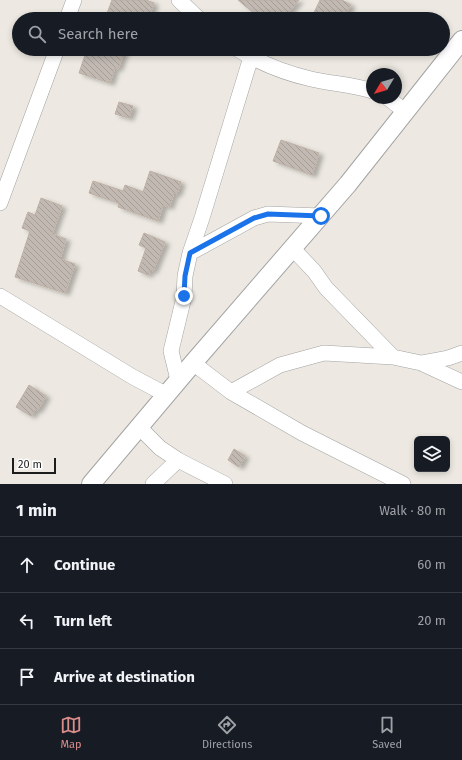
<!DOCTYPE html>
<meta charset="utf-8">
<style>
body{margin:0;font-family:"Fira Sans",sans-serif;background:#242831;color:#f1f3f6}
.controls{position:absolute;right:12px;bottom:12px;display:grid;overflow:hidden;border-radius:6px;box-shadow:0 2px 6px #0003}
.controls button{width:36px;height:36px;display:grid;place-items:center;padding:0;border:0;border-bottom:1px solid #363941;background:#171b24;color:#f1f3f6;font:20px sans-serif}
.compass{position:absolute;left:366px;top:68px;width:36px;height:36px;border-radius:50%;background:#171b24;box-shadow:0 2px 6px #0003;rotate:232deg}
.scale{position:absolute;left:12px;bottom:10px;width:44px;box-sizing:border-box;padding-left:4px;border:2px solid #1c1c1c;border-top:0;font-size:11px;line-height:14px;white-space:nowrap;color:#1c1c1c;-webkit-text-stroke:3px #fff;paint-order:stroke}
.stop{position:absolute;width:12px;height:12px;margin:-9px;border:3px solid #1a73e8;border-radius:50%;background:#fff}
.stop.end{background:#1a73e8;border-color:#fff;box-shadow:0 1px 4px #0008}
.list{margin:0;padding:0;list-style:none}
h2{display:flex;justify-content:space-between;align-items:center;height:52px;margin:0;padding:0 16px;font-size:17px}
h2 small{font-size:13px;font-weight:400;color:#9ea1a6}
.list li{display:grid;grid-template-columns:26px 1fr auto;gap:12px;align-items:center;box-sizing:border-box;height:56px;padding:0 16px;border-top:1px solid #363941}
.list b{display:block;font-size:15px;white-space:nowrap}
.list em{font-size:13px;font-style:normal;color:#9ea1a6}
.icon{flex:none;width:22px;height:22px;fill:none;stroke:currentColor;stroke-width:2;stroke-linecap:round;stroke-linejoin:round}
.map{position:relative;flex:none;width:462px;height:484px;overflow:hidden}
.search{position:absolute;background:#171b24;box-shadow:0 2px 6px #0003;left:12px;right:12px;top:12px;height:44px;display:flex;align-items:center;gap:10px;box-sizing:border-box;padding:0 14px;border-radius:22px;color:#9ea1a6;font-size:15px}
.sheet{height:220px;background:#171b24}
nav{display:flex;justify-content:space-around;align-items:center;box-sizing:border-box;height:56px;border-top:1px solid #363941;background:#171b24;font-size:11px;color:#9ea1a6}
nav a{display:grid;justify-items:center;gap:2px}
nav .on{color:#da8c8b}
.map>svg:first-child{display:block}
.building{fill:url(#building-back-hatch);stroke:#beb0a5;filter:url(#shadow)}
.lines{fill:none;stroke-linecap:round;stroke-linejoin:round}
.minor-casing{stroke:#a3a3a3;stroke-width:16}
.tertiary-casing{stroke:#a3a3a3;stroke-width:20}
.minor{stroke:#fff;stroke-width:15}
.tertiary{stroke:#fff;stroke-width:18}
.route{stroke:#1a73e8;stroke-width:5}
</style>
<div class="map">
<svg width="462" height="484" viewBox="0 0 462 484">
<defs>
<pattern id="building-back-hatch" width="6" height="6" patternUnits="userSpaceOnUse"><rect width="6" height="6" fill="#c1b9b2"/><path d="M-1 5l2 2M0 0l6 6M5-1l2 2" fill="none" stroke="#a59e98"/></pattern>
<filter id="shadow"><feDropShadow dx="4.5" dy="2.5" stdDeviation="2" flood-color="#0004"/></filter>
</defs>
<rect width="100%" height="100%" fill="#ede9e2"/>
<path class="building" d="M112,0H146L154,3L149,18L137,13L135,19H105Z
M238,0H299L283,19H261Z
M320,0H342L351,5L343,19H311Z
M87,49H125L118,69L115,67L110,83L79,73Z
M119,102L133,106L129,118L115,114Z
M281,140L319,153L312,175L273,161Z
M150,171L181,182L177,194L174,193L169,207L163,205L158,221L118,207L119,203L89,193L93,181L123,191L125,185L143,192Z
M41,198L62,206L52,234L66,239L60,259L75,264L65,293L15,277L30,231L22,228L28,212L35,215Z
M144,233L165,242L153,271L150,270L148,275L138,271L146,248L139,245Z
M29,385L46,396L38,410L36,409L31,416L16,407Z
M234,449L245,456L239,467L228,460Z"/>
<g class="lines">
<defs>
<path id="minor" d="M179,0L199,19
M67,19L74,0
M237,49C260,63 285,73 311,79C331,84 352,84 372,91
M388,98L406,112
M0,203L57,49
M293,249L314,271L326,288L393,357
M190,253L254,218L268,214L321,216
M0,296L133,377L167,395
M193,363L231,392L302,433L403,484
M421,363L448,358L462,353
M178,380L171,351L184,297L185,276L190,253L202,218L251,57
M231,392L280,365L324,353L393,357L421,363L462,382
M139,427L160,448L178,460L225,484
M153,484L178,460"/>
<path id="tertiary" d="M91,484L193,363L348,184L462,40"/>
</defs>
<use href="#minor" class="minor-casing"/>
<use href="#tertiary" class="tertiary-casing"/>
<use href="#minor" class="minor"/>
<use href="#tertiary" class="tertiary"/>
</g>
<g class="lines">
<path class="route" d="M184,296L185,276L190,253L254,218L268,214L321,216"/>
</g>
</svg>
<div class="controls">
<button><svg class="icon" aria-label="layers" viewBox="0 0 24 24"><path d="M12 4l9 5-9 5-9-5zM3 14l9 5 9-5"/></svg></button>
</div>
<svg class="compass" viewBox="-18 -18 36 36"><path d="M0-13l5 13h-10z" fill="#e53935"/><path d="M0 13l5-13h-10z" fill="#9ea1a6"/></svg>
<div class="scale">20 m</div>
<div class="stop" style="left:321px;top:216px"></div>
<div class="stop end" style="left:184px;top:296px"></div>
<div class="search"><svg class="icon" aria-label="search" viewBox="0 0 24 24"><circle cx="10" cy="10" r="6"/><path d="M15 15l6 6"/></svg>Search here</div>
</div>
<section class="sheet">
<h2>1 min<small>Walk · 80 m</small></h2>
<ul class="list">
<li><svg class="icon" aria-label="ahead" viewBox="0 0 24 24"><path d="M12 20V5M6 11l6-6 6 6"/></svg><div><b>Continue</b></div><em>60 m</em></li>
<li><svg class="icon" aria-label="left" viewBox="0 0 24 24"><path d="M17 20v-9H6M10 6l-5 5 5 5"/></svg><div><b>Turn left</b></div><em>20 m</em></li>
<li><svg class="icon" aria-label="arrive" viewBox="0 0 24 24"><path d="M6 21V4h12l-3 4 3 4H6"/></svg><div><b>Arrive at destination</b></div></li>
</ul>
</section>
<nav>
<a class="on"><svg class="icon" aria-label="map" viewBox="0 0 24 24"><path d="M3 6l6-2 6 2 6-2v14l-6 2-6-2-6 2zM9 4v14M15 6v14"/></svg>Map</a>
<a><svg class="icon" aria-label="directions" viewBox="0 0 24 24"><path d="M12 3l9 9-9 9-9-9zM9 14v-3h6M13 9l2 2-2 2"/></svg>Directions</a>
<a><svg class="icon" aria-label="saved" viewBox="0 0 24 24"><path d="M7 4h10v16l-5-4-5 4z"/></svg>Saved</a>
</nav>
